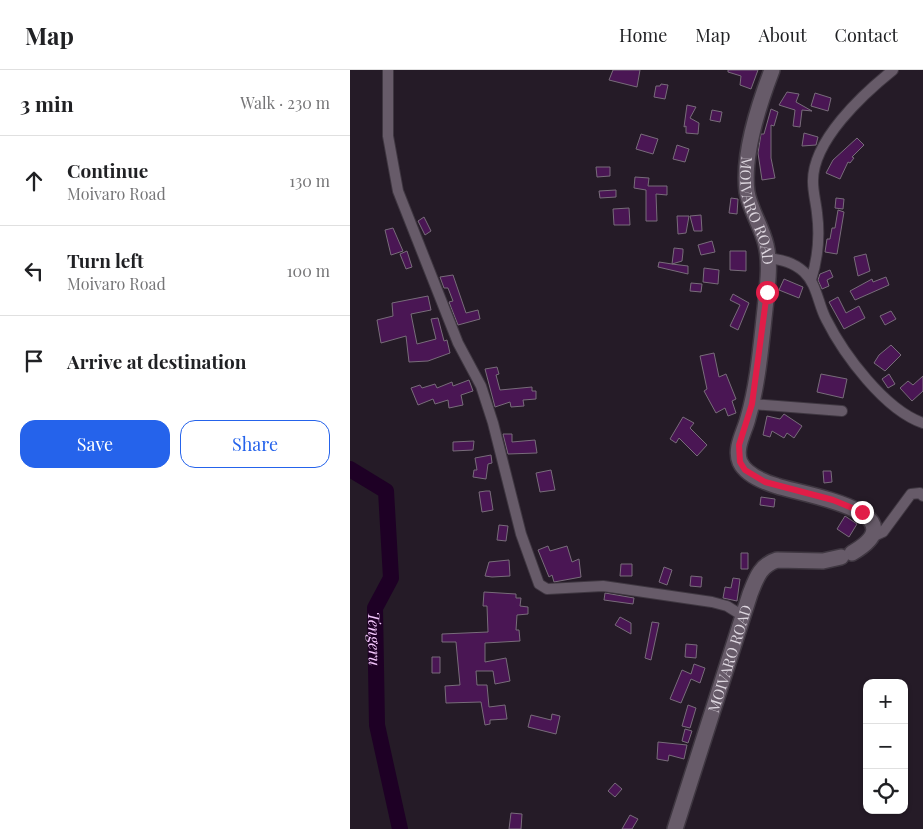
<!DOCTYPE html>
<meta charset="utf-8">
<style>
body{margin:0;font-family:"Playfair Display",serif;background:#f2f2f2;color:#202124}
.controls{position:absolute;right:15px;bottom:15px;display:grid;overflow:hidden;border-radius:10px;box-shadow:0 1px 4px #0004}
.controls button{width:45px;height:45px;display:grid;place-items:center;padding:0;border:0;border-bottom:1px solid #e0e0e0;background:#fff;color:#202124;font:25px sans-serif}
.stop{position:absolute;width:15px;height:15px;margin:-11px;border:4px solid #e11d48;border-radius:50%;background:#fff}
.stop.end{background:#e11d48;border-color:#fff;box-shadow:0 1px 5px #0008}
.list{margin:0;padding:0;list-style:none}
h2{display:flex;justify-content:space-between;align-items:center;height:65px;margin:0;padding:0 20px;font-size:21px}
h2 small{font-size:16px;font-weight:400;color:#757577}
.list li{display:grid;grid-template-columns:32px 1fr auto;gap:15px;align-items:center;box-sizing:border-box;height:90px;padding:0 20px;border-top:1px solid #e0e0e0}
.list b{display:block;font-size:19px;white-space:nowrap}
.list p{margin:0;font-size:16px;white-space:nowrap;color:#757577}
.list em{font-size:16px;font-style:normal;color:#757577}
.actions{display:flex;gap:10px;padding:15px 20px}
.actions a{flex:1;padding:11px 0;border:1px solid #2563eb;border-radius:15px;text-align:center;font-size:18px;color:#2563eb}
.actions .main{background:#2563eb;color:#fff}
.icon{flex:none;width:28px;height:28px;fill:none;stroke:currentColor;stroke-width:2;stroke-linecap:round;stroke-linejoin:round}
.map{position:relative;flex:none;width:573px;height:759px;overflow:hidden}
header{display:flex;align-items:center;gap:30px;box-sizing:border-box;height:70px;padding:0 25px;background:#fff;border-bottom:1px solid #e0e0e0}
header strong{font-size:24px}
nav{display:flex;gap:28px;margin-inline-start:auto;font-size:18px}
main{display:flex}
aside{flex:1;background:#fff}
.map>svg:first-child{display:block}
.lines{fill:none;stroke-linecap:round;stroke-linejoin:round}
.river{stroke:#1e0025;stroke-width:16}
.building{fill:#4a1654;stroke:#786c7a}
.street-casing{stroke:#3f3741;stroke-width:12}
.secondary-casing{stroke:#3f3741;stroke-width:18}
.street{stroke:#675b69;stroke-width:10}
.secondary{stroke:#675b69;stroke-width:15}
.route{stroke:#e11d48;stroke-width:6}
.labels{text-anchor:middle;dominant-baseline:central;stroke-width:4;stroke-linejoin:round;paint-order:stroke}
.street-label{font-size:15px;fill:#ded7e0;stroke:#1b121d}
.water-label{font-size:16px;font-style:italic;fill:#f3c6fc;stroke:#1b121d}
</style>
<header>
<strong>Map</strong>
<nav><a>Home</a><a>Map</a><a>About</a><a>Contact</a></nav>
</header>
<main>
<aside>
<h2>3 min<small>Walk · 230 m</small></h2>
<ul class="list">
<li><svg class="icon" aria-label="ahead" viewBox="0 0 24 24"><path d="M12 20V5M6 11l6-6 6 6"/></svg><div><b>Continue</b><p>Moivaro Road</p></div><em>130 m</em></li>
<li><svg class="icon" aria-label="left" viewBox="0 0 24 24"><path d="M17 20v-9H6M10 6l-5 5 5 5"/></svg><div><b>Turn left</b><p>Moivaro Road</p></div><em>100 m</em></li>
<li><svg class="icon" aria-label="arrive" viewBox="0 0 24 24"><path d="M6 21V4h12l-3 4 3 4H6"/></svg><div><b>Arrive at destination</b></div></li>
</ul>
<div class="actions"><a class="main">Save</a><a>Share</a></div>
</aside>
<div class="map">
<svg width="573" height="759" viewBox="0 0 573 759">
<rect width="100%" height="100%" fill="#251b27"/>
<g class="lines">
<path class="river" id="s1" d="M0,399L36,421L41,508L25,538L27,655L50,759"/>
</g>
<path class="building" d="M263,0H290L287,17L259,10Z
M378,0H408L401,19L390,15L391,6L378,2Z
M311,14L318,15L315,29L304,27L306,16H310Z
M437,22L449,24L446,32L462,41L452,40L450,57L443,56L445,40L429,35Z
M465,23L481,28L478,41L461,36Z
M337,35L346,37L340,48L349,53L348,64L336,63V56L334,57Z
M421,39L428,42L424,56L421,55V88L425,108L412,110L408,83L411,64H414Z
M362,40L372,42L370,52L360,50Z
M454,63L468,67L466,75L452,76Z
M291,64L308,69L303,84L286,79Z
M507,68L514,75L502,87L504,88L500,93L498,92L490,109L476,103L483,90Z
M327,75L339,79L335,92L323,89Z
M246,97H260V106L247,107Z
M285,107L299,108L298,116H317V125L306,124L307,151H296V120L284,118Z
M266,120V127L250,128L249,121Z
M381,128L388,129L387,144L379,143Z
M486,128L494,129L493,139L485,138Z
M279,138L280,155H264L263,139Z
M488,140L494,142L487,184L475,182L477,169H480L482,158H485Z
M351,145L352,161H344L340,146Z
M327,146H339L336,163L328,164Z
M74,147L81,161L75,165L68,151Z
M43,158L53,181L41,185L35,160Z
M362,171L365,182L351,185L348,175Z
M324,178L333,179V182L332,191L322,194L338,196V204L308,197L309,192L322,194Z
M57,181L62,197L56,199L50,184Z
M380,181H396V201L380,200Z
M516,184L520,201L508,206L504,187Z
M354,198L369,200L368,214L353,212Z
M480,200L483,207L477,210L479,216L472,219L468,210L470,204Z
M103,205L116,243L128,240L130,249L108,255L99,232L103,231L98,218H94L90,207Z
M536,207L539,215L505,230L500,221L522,209L523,212Z
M434,209L453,217L449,228L429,220Z
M341,213L352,214L351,222L340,221Z
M383,224L399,233L388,260L380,256L390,235L380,230Z
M78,226L81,240L61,244L67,274L86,269L81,249L88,248L94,271L97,270L100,283L78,291L59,292L56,266L31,273L27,250L43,246L42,233Z
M488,227L496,243L509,236L515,248L494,259L479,232Z
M541,241L546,249L535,255L530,246Z
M541,275L551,285L535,301L524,293L529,285Z
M364,283L369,307L376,304L386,329L382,331L386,343L378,346L375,338L366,343L354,321L357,319L350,286Z
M147,297L149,304L146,305L150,320L182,317V321H186V329L173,330L174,336L161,337L160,332L145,337L135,299Z
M471,304L497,309L493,328L467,322Z
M539,304L545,314L538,318L532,309Z
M573,306V321L562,331L550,318L558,311L563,315Z
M119,310L123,321L111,325L113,335L99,338L98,330L85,334L83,329L68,335L61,318L70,315L72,318L85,314L87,318L102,312L103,316Z
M434,344L452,356L444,368L437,363L434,368L422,361L420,367L413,365L417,346L430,349Z
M333,347L344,353L340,358L357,375L347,386L329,368L326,373L320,369Z
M153,364H162V372L185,370L187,383L158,384Z
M124,371L123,380L103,381V372Z
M141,385L142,393L138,394L136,409L123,407L124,400H127L125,388Z
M201,400L205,420L190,422L186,403Z
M473,401H481L482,412L474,413Z
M136,421H140L143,440L132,442L129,422Z
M411,427L425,429L424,437L410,435Z
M495,446L507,454L499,467L487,459Z
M149,455L158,456L156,471L147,470Z
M198,476L200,481L217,476L222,492L229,489L231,507L204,512L202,505L199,507L188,480Z
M391,483H398V499H391Z
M159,490L160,506L142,507L135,506L139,492Z
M271,494H282V506H270Z
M314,497L322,500L317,515L309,512Z
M341,506L352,507L351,517L340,516Z
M383,508L390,509L387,531L373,528L375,517L381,518Z
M134,522L166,524V528H171L170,536L178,537V544L167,545L166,560H169L170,571L135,573V592L156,588L160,611L145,614L143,601H126L127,615H137L139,637L155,635L157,649L140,650V654L135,655L131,632L96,633L95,616L110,615L106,572H92V564L138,562L137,536H133Z
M255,523L284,528L283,534L254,530Z
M270,547L281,553V564L265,555Z
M302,552L309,553L301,590L295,588Z
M336,574L347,575L346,588L335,587Z
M82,587H90V603H82Z
M344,594L355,598L350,613L341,609L331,633L320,629L332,600L341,604Z
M338,635L346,638L340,658L332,656Z
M202,644L210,646L206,664L178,657L181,645L201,650Z
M335,659L342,661L338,673L332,671Z
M308,672L337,675L334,689L319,685L318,691L307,689Z
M265,713L272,719L265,727L258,721Z
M161,743L172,744L171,759H159Z
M280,745L288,749L282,759H272Z"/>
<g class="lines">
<defs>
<path id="street" d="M38,0V66L48,121L108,273L131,316L143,353L171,464L189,514L197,519L253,516L362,532L377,536L393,546
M419,188C432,190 443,192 454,202C467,214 468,234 476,249C494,285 535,340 573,353
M461,210C468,188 470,166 467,143C466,133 463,122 463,112C462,71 513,24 543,0
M402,334L492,341
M522,467L533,462L561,424L570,423L573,426"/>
<g id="secondary">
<path id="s2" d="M422,0C409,34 392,84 397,122C400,140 412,157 416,175C421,196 417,218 415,239C411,275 408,314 398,348C395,361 384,378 390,392C396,405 414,412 427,416C450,424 573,442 502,483"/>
<path id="s3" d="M325,759L400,524C406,509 410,495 427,490L473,491L491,487"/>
</g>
</defs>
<use href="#street" class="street-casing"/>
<use href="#secondary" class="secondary-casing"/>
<use href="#street" class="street"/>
<use href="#secondary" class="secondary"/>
</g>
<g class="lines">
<path class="route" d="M417,222L402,334L389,375L390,392L395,400L415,412L483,430L512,442"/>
</g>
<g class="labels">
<g class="street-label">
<text stroke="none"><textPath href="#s2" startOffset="146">MOIVARO ROAD</textPath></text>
<text stroke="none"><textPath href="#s3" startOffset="179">MOIVARO ROAD</textPath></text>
</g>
<g class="water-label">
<text stroke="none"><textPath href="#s1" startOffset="194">Tengeru</textPath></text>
</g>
</g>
</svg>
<div class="controls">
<button>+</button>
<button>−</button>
<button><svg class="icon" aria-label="locate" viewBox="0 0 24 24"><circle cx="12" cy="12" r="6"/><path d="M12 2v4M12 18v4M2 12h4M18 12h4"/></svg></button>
</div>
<div class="stop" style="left:417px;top:222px"></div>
<div class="stop end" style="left:512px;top:442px"></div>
</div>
</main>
